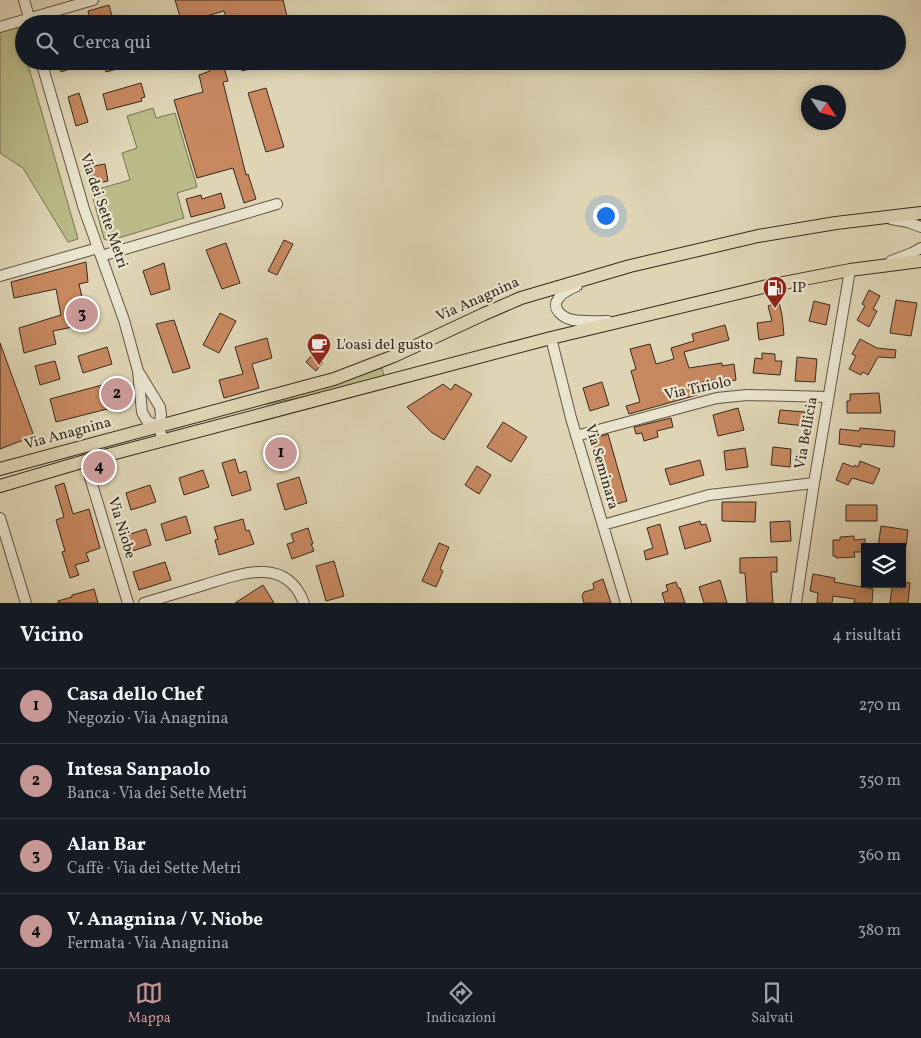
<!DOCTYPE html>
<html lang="it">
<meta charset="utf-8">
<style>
body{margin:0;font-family:Vollkorn,serif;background:#20242c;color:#f1f3f6}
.controls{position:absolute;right:15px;bottom:15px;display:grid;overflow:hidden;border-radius:0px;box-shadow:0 2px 8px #0003}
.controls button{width:45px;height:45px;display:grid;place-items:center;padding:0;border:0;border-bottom:1px solid #363941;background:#171b24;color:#f1f3f6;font:25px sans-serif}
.compass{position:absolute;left:801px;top:85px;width:45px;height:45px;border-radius:50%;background:#171b24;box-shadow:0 2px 8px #0003;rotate:126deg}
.you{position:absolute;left:605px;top:215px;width:18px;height:18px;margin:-12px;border:4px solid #fff;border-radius:50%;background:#1a73e8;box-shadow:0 0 0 8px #1a73e833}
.badge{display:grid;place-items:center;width:32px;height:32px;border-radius:50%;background:#c59692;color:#111;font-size:16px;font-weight:700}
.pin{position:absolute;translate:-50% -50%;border:2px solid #fff;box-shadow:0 1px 5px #0006}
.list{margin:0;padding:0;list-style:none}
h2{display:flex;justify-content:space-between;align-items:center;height:65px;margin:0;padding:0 20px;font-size:21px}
h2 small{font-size:16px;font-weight:400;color:#9ea1a6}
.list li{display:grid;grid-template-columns:32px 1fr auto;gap:15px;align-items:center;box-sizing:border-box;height:75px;padding:0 20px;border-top:1px solid #363941}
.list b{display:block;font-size:19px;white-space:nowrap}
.list p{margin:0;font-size:16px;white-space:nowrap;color:#9ea1a6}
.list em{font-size:16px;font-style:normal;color:#9ea1a6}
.icon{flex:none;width:28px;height:28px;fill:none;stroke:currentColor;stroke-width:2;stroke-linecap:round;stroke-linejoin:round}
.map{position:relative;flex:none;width:921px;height:603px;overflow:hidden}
.search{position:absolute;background:#171b24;box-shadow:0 2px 8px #0003;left:15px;right:15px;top:15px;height:55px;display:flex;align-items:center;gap:12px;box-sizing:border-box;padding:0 18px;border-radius:28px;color:#9ea1a6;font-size:19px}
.sheet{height:365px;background:#171b24}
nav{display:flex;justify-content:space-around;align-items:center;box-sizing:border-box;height:70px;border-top:1px solid #363941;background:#171b24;font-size:14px;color:#9ea1a6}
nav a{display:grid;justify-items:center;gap:2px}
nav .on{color:#c59692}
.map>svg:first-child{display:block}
.green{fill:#babb88;stroke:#787252}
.building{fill:#c78860;stroke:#37291d}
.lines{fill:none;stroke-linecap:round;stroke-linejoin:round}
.minor-casing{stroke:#615443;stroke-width:12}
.major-casing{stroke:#37291d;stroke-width:14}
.minor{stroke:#eae4cf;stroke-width:10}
.major{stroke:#dfd5b5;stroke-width:12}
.labels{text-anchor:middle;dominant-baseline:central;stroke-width:4.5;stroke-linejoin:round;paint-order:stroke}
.street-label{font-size:15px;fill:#37291d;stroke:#eae4cf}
.poi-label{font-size:15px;fill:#37291d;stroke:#eae4cf;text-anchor:start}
</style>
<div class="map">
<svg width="921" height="603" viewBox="0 0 921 603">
<rect width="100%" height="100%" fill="#dfd5b5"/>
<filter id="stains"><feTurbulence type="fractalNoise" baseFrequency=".004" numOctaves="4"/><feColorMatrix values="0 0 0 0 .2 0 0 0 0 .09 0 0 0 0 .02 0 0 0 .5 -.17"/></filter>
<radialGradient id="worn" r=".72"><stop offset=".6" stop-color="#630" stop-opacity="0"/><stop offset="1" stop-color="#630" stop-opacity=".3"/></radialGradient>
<path class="green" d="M17,26L24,50V61H27L78,239L68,242L23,168L0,153V31Z
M153,108L156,118L175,113L197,187L177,193L184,218L109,241L104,239L91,191L130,180L122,153L137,148L127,116Z
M382,368L384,376L328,392L268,404H265Z"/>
<path class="building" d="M175,0H283L289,24H228L224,11L182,23Z
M109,5L114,24H91L88,11Z
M57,61H88V62L61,72Z
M103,61H134L135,64L106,72Z
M222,61L228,81L223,82L246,175L248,174L256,199L244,203L233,168L197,178L174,100L203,92L199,75L210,71L209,65Z
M239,61H268V64L242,71Z
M141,83L145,97L141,98L142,101L107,110L103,94Z
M266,88L284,147L266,152L248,93Z
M79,93L88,122L76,126L68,97Z
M105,164L108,181L91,184L88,167Z
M221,193L225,208L191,217L186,199L201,195L202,199Z
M284,240L293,244L277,275L268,271Z
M226,243L240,283L222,289L206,250Z
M86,262L88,282L79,284L88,324L53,331L56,344L24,353L19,328L61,315L56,289L14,298L11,282Z
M164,263L170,289L151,295L143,271Z
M869,290L880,296L873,309L877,311L869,327L857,320L865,306L862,304Z
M896,300L917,303L911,336L890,333Z
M814,301L830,305L826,325L809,321Z
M779,302L782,315L784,335L759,340L757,323L772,321L768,306Z
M220,313L236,321L219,353L203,345Z
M174,320L190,368L173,373L156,324Z
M725,325L729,340L684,352L689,368L722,363V366L734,364L736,380L718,383V379L693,384L697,395L629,414L626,406L640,402L631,371L636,369L630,349L650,344L656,364L674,359L671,348L694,341L692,334Z
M267,338L272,358L252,364L259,388L224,398L219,380L243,374L235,347Z
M860,339L877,348L896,350L895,358L878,357L868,375L863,372L861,375L849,369L856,356L852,354Z
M0,343L34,436L0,449Z
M107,347L112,364L83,373L78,356Z
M762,353L775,354V361H782L780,375L753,373L755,358L762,359Z
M313,354L323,362L316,371L306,362Z
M797,357L817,359L815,382L795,381Z
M55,361L60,379L40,385L35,366Z
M117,381L123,405L56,422L50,399Z
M602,382L609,405L590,411L583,388Z
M443,384L451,390L455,384L472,394L444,440L431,432L407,407Z
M879,393L881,413H847V401H850V394Z
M738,408L744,430L718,436L713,415Z
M780,410L805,412V426L778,423Z
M671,418L673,427L657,431L658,437L644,441L642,433L636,434L634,427Z
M503,422L527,437L511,462L487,447Z
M860,428L895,431L894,447L861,444V447L839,444L840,429L859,431Z
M608,434L627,501L610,506L592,439Z
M294,442L298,457L268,465L264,450Z
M773,447L791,449L790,467L771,465Z
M745,448L748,467L726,470L724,451Z
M235,459L239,473L246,471L251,490L232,496L222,463Z
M700,460L704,475L670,485L665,469Z
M860,461L880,469L873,484L852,478L848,485L836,480L843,463L854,467L855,465L858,467Z
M477,466L491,475L479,494L465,485Z
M203,470L209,487L184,495L179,478Z
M299,477L307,503L285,510L277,484Z
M64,483L73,514L89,509L100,548L86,553L89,561L75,565L79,575L70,578L62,552L65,551L56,520L64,517L55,486Z
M150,485L156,502L131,510L126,493Z
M722,502H756L755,522L722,521Z
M846,505H877V521H846Z
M186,516L191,533L166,541L161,524Z
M243,519L246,531L249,530L254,544L219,555L215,540L218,539L214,527Z
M700,521L701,525L706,524L711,541L685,549L679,527Z
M790,521L791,541L771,542L770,522Z
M660,524L668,554L646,560L644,551L653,548L647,528Z
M881,526L908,530L906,547H878Z
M308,528L313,544H311L314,551L292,559L287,544L294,542L291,534Z
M146,529L151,545L126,553L121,537Z
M854,536V540L865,539V552H854L855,557L836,558V556H833V540H840V537Z
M439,543L449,547L440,569L443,571L436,587L422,581Z
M777,557V572H771L773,603H747L745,573H740V558Z
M334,561L344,596L326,601L316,566Z
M165,562L171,580L139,590L133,572Z
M813,574L835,578L834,582L873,589L872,603H854L855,599L833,596L832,603H817L818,593L810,591Z
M603,579L611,603H584L582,596L584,592L594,589L593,583Z
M720,580L727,603H704L699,587Z
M676,582L678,588H680L685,603H665L662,593L668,591L666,585Z
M903,582L910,583L908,603H890L892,586L902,588Z
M263,585L274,603H235Z
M94,589L98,603H58V601L72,597V595Z"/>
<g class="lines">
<defs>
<path id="minor" d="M24,0L31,24
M0,27L93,0
M41,61L84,209L124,320L138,371L142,412L147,421L159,427
M891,219L908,222L921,227
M101,256L277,204
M891,261L912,253L921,248
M0,276L98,248
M577,286C571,289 562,292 558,299C551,309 563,318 573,320C584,322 596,321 608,321
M551,338L571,418L626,603
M140,374L160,407L161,415L159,427L163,441
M576,436L717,398L747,395L828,397
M85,461L128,603
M0,518L26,603
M603,525L709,495L814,483
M144,603C164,597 184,591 204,585C240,574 286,555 304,603
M796,603L814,483L850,270"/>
<path id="major" d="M0,469L334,379L394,356L484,314L521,298L630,266L758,236L836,223L921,213
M0,486L85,461L551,338L763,287L850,270L921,261"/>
</defs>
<use href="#minor" class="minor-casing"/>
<use href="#major" class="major-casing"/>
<use href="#minor" class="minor"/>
<use href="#major" class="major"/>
</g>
<defs>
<symbol id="fuel-pin" viewBox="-11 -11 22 30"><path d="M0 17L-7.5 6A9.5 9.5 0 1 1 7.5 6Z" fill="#8f2418" stroke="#eae4cf"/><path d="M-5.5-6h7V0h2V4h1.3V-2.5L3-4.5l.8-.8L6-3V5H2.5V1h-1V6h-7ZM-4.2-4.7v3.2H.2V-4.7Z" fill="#fff"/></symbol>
<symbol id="cafe-pin" viewBox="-11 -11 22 30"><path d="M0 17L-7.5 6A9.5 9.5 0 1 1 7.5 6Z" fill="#8f2418" stroke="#eae4cf"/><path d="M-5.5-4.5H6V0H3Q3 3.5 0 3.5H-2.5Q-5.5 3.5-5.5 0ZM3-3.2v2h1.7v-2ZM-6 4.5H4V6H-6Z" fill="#fff"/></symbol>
</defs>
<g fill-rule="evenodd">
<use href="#fuel-pin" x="761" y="274" width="28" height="38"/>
<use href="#cafe-pin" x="305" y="331" width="28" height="38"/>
</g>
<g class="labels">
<g class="street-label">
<text transform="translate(103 211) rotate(71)">Via dei Sette Metri</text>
<text transform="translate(478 300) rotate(-24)">Via Anagnina</text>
<text transform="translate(698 389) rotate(-12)">Via Tiriolo</text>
<text transform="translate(807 433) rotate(-80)">Via Bellicia</text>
<text transform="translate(68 434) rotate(-15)">Via Anagnina</text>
<text transform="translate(601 467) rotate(74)">Via Seminara</text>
<text transform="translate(121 528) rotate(73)">Via Niobe</text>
</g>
<g class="poi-label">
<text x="792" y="288">IP</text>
<text x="336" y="345">L'oasi del gusto</text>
</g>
</g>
<rect width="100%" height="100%" filter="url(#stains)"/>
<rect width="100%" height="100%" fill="url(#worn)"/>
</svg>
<div class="controls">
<button><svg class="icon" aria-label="layers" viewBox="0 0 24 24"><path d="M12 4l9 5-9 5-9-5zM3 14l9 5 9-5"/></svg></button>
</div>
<svg class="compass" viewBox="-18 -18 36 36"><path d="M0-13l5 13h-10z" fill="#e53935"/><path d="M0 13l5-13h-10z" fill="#9ea1a6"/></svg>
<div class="you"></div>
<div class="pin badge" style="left:281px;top:453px">1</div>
<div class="pin badge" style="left:117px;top:394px">2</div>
<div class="pin badge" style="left:82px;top:314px">3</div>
<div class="pin badge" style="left:99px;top:467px">4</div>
<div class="search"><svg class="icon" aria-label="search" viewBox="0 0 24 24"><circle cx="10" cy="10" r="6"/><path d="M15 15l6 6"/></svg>Cerca qui</div>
</div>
<section class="sheet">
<h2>Vicino<small>4 risultati</small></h2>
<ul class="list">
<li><span class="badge">1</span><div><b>Casa dello Chef</b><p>Negozio · Via Anagnina</p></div><em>270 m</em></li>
<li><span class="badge">2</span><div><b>Intesa Sanpaolo</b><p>Banca · Via dei Sette Metri</p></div><em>350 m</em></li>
<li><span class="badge">3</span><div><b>Alan Bar</b><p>Caffè · Via dei Sette Metri</p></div><em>360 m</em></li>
<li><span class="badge">4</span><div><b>V. Anagnina / V. Niobe</b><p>Fermata · Via Anagnina</p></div><em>380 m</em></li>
</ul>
</section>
<nav>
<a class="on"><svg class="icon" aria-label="map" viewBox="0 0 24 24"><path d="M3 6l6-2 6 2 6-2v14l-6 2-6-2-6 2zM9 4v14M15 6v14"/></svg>Mappa</a>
<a><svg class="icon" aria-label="directions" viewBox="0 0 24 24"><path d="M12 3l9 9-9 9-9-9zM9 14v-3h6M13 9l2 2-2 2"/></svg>Indicazioni</a>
<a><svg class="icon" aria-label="saved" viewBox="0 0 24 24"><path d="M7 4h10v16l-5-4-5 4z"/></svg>Salvati</a>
</nav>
